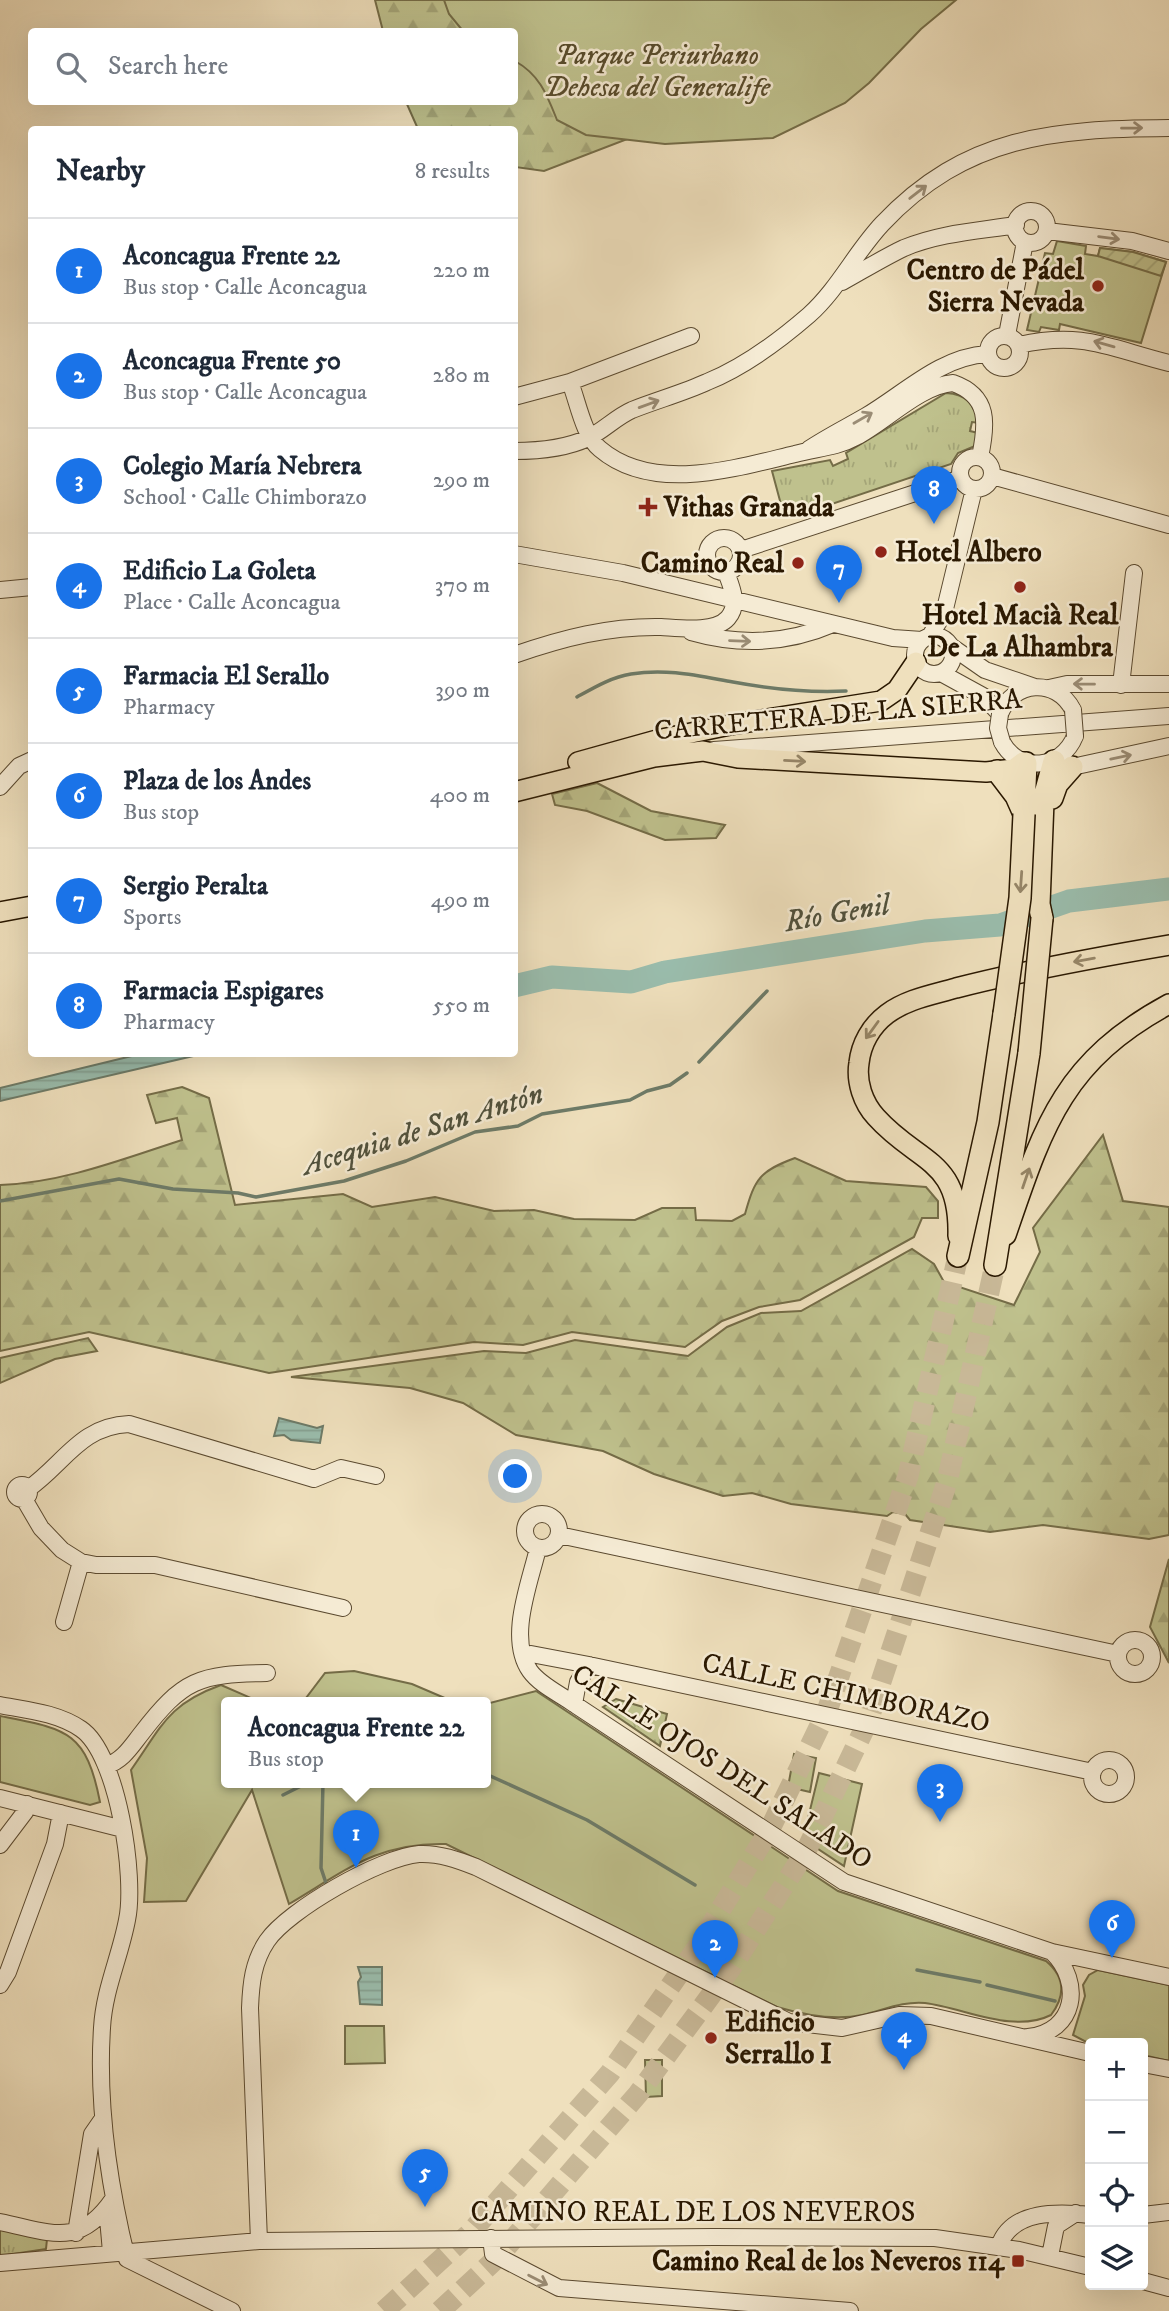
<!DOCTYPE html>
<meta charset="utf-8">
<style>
body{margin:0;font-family:"IM FELL DW Pica",serif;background:#f2f2f3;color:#1f2937}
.controls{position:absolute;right:21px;bottom:21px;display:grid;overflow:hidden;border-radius:7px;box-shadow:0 7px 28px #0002}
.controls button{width:63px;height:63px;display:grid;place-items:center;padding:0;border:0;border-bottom:2px solid #e0e1e3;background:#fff;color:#1f2937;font:35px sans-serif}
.you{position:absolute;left:516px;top:1477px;width:24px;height:24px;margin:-18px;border:5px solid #fff;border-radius:50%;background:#1a73e8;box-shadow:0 0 0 10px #1a73e833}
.badge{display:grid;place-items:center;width:46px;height:46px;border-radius:50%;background:#1a73e8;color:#fff;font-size:23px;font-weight:700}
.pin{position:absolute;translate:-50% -58px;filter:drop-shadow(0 2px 4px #0008)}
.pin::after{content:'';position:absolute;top:37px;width:24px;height:21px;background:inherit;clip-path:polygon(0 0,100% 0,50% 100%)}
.popup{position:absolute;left:221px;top:1697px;width:270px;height:91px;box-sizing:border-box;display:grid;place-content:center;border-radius:7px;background:#fff;filter:drop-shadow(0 2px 5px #0005);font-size:23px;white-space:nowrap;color:#747a83}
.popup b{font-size:26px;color:#1f2937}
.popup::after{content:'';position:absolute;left:50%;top:100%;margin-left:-14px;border:14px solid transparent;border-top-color:#fff}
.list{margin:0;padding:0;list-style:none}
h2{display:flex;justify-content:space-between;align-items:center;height:91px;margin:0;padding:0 28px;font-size:30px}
h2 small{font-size:23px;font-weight:400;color:#747a83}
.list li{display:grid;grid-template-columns:46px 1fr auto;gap:21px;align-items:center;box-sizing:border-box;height:105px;padding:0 28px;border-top:2px solid #e0e1e3}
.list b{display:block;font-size:26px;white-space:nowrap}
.list p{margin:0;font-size:23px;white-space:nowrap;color:#747a83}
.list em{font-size:23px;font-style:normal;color:#747a83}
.icon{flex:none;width:38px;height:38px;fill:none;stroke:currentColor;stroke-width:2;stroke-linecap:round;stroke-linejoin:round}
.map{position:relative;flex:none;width:1169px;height:2311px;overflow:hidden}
.search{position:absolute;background:#fff;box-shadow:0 7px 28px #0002;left:28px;top:28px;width:490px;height:77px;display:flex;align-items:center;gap:18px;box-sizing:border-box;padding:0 24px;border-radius:7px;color:#747a83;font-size:26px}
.panel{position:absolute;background:#fff;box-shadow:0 7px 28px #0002;left:28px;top:126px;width:490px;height:931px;border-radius:7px}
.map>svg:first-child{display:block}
.grass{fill:url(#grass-tufts);stroke:#746c47;stroke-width:2}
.forest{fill:url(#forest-firs);stroke:#746c47;stroke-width:2}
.park{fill:#bfc18d;stroke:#746c47;stroke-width:2}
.garden{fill:url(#garden-furrows);stroke:#746c47;stroke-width:2}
.water{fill:url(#water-rules);stroke:#6d7b68;stroke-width:2}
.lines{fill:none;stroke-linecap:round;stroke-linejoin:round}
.stream{stroke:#6d7b68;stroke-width:3.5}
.river{stroke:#9abdad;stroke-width:23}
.highway-tunnel{stroke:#c8b897;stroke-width:21;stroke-dasharray:21 10;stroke-linecap:butt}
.minor-casing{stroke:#5b4a30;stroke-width:18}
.major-casing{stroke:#2a1801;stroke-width:22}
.highway-casing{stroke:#2a1801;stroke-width:24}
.minor{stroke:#f5ebd4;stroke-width:16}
.major{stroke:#efe0bd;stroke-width:19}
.highway{stroke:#efe0bd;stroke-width:21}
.minor-bridge-casing{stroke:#5b4a30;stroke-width:18;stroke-linecap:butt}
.highway-bridge-casing{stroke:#2a1801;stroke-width:24;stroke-linecap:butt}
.minor-bridge{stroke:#f5ebd4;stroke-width:16}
.highway-bridge{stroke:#efe0bd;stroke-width:21}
.oneway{stroke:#9a8c75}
.oneway2{stroke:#968668}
.poi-dot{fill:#8f2418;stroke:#f5ebd4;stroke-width:2.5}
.labels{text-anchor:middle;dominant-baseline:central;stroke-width:5;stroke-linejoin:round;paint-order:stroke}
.park-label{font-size:28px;font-style:italic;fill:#574b2b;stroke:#f5ebd4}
.poi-label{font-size:28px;font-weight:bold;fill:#2a1801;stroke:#f5ebd4;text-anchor:end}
.street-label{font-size:28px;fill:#2a1801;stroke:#f5ebd4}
.water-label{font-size:30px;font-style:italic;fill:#51523d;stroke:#f5ebd4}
</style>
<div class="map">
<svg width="1169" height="2311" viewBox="0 0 1169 2311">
<defs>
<pattern id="grass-tufts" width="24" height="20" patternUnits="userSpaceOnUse" patternTransform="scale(1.75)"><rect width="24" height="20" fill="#bfc18d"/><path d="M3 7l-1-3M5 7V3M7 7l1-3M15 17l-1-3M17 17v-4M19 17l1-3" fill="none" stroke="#a4a578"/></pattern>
<pattern id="forest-firs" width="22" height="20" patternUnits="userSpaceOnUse" patternTransform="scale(1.75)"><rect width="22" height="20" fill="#bfc18d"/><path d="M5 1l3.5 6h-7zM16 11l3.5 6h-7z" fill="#a4a578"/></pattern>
<pattern id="garden-furrows" width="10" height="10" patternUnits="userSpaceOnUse" patternTransform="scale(1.75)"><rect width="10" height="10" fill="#bfc18d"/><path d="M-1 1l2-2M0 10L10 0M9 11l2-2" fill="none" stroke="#a4a578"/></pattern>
<pattern id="water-rules" width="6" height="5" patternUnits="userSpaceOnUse" patternTransform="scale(1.75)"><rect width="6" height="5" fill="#9abdad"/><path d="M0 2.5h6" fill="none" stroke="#85a293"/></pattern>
</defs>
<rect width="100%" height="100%" fill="#efe0bd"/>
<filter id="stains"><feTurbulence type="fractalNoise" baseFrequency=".00286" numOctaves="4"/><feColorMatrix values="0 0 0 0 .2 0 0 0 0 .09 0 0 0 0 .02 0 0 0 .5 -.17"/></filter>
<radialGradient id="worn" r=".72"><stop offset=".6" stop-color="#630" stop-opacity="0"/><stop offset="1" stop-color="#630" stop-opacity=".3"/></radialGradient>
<path class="grass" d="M946,393C968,394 973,405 980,423L972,422L970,431L978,433L975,446L958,453L951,464L796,516L793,509L783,512L772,471L830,460L833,466L848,459L846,453Z
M616,1699L667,1714L660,1746L603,1707Z
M0,2229L47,2239L46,2249L0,2256Z"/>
<path class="forest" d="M375,0H693L695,113L544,171L515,167L514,130L418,129L406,102H514V32L383,31Z
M597,783L651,811L725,825L716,838L665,840L587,811L555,805L552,794Z
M182,1087L209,1098L235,1205L343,1194L372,1207L435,1197L494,1211L534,1210L574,1219L635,1220L662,1208H695L696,1220L732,1221L745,1214C755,1178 760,1171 795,1158L846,1181L926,1187L938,1201V1218H922L914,1237L800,1300L759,1307L722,1321L685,1347L572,1332L523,1345L474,1342L269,1373L89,1332L0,1351V1185C62,1183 123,1159 182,1140L177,1118L156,1123L147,1095Z
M1103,1135L1123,1201L1169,1207V1535L1149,1539L1043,1525L990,1532L910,1520L905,1514L893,1512L887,1516L791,1504L752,1493L723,1496L654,1474L603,1451L516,1435L463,1403L410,1388L291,1377L484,1351L526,1353L575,1340L688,1356L727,1327L761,1313L801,1311L912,1249L934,1264L944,1282L1014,1305L1040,1252L1033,1228Z
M88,1338L97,1351L55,1359L0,1383V1358Z
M1169,1559V1663L1150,1627Z"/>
<path class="park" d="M444,0H956L921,29L869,83L845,103L773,138L665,144L586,135L557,120C547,95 540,75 515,61L514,32L463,31L449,14Z
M1057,241L1086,246L1085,254L1098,256L1100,248L1133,252L1166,262L1141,343L1060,324L1059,330L1041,327L1039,332L1027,330L1045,253L1053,254Z
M354,1671L412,1684L454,1702H303L325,1673Z
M221,1685L260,1702H226V1782H486V1704L536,1691L838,1891L1046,1961C1065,1977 1066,1995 1051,2015C1013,2034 965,2008 925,2003C903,2001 884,2010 862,2015C834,2021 804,2015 777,2007L446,1844C378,1842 345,1871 289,1904L252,1790L186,1901L144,1902L147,1858L131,1770C162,1726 168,1704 221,1685Z
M0,1716C66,1729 86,1730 100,1802L90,1805L0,1782Z
M794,1754L816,1758L810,1792L788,1787Z
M819,1773L862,1784L844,1866L803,1839Z
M1098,1970L1169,1985V2061L1143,2055V2043L1090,2044L1073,2035L1085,1996L1083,1985L1089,1975Z
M345,2026H384L385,2063L345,2064Z
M645,2060H662V2096L646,2097Z"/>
<path class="garden" d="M1100,248L1133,252L1166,262L1161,276L1098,256Z"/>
<path class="water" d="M140,1054H202L0,1101V1088Z
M279,1418L317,1428L323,1426L320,1443L291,1440L284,1435L274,1436Z
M358,1967H382V2005L360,2004L358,1982L361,1977Z"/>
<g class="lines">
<path class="stream" d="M577,697C595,687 612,677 631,674C667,668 699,676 733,682C771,689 808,693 846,691
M699,1062L767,991
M0,1201L119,1179L173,1189L238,1193L256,1197L344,1181L406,1161L475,1132L518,1126L542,1114L630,1100L647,1091L670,1085L687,1073
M486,1774L587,1820L695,1885
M323,1782L321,1868L326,1883
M283,1795L309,1782
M917,1970L980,1982
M987,1985L1055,2001"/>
<path class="river" d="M514,986L552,977L631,982L665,972L925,931L1000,925L1069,901L1169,889"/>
<path class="highway-tunnel" d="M384,2311L470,2233L610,2073L699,1945L770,1829L827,1711L908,1476L958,1256
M440,2311L497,2258L638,2094L731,1968L806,1851L868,1721L947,1482L995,1265"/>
<defs>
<path id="minor" d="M1015 227a16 16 0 1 1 32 0a16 16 0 1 1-32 0Z
M1047,231L1132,241L1169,251
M842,282C862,271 883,258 904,248C940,233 978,231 1016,225
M1007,335L1025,242
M988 352a16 16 0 1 1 32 0a16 16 0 1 1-32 0Z
M1019,345C1083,331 1109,348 1169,363
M570,382C578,402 583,435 600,449C653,494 736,468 795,454C817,448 836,448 856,437C885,422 921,385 953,383C990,396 987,424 980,457
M514,397L570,382L691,336
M809,449C827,437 847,427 866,416C905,393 940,357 987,354
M514,451C537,451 567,448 588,438C603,431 616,417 632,410C657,400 683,393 707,382C744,367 779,341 809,315C838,289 855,253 882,224C966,135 1054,129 1169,128
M960 473a16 16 0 1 1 32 0a16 16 0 1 1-32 0Z
M992,476L1169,525
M707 555a17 17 0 1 1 34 0a17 17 0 1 1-34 0Z
M741,550L961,478
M514,554L623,573L893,638L922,640
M0,590L32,587
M691,632C740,646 787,644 833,624
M930,636L944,613L974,489
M915 655a19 19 0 1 1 38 0a19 19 0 1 1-38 0Z
M952,647L985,670L1035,687
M514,655C563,638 609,626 661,627C679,628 715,633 728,618C740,604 731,586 726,572
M941,673L983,696L1000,714C1013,681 1056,677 1073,710
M1121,685L1134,573
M1049,688L1067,684H1169
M1002,742C1019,774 1062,769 1075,736
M714,750L1169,716
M1062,762L1072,767L1169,746
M0,787L19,766L32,760
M15 1492a7 7 0 1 1 14 0a7 7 0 1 1-14 0Z
M28,1489C64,1464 80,1426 129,1424L314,1479L341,1468L376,1476
M24,1499L41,1528L62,1550L81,1562L96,1565H155L343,1608
M525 1531a17 17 0 1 1 34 0a17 17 0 1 1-34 0Z
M559,1535L1118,1654
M538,1548C530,1583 507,1638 530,1671C540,1685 560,1694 574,1704L844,1882L1052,1952L1169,1977
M64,1622L81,1562
M1118 1657a17 17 0 1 1 34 0a17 17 0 1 1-34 0Z
M523,1656L531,1654L589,1665L1093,1772
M574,1704L578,1682L589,1665
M0,1705C27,1710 58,1713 81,1729C118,1754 136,1878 127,1920C120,1957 104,1990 102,2028C97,2105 109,2185 127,2259L232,2311
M1092 1777a17 17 0 1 1 34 0a17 17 0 1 1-34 0Z
M106,1766C123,1760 130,1748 141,1734C183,1679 199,1674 267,1673
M0,1798L123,1829
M0,1845L25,1812L27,1804
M0,1985L8,1972L55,1844L61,1813
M1028,2037C1076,2032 1083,1982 1052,1952
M1143,2064L1169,2069
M107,2207L111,2252
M1143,2215L1169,2212
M0,2222C50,2232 79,2249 113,2199
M76,2233L92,2134L101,2121
M491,2238L493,2254L559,2288L850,2311
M259,2241L250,2008C251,1983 253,1962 267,1941C288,1910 381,1857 419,1854C439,1853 458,1860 476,1867L789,2022L842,2028L899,2015L931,2016L1090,2053
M999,2246C1012,2209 1059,2212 1090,2215
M1050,2256L1056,2226L1076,2213
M0,2263L259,2241L714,2237L935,2238L1019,2250L1090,2267
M1143,2281L1169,2288"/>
<path id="major" d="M578,762L657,740L730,725L881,701L897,690L916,662
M514,792L654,757L703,751L738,758L986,772L1014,769L1023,762
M0,912L32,906
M1006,1235C1043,1127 1062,1062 1169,1004
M958,1236C960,1158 918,1164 876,1117C863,1103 856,1082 859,1063C861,1044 871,1026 887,1014C907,999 932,995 956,988C1026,970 1098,957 1169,945"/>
<path id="highway" d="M997,771L1016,796L1024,814
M1052,798L1057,784L1072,767
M1024,808L1026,763
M1042,918L1039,904L1043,801L1054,761
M958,1256L988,1122L1004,1014
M995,1265L1029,1053"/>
</defs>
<use href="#minor" class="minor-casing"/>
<use href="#major" class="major-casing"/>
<use href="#highway" class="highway-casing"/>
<use href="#minor" class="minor"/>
<use href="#major" class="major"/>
<use href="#highway" class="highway"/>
<defs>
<path id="minor-bridge" d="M1073,710L1075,736
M1000,714L998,728L1002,742"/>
<path id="highway-bridge" d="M1004,1014L1020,898L1024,814
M1029,1053L1042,918"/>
</defs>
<use href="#minor-bridge" class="minor-bridge-casing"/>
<use href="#highway-bridge" class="highway-bridge-casing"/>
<use href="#minor-bridge" class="minor-bridge"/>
<use href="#highway-bridge" class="highway-bridge"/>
</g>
<defs><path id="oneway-shaft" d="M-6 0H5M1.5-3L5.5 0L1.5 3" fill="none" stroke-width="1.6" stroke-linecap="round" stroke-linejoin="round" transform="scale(1.75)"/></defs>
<g class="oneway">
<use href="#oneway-shaft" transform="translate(1132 128) rotate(-1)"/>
<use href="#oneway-shaft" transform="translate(918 192) rotate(-38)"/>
<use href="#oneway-shaft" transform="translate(1109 238) rotate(8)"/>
<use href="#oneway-shaft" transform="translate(1104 344) rotate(-164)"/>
<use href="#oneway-shaft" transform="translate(649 404) rotate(-20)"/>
<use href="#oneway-shaft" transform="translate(863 418) rotate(-30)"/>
<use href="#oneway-shaft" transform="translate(740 641) rotate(2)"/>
<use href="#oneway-shaft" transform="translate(1084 684) rotate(-179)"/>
<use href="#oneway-shaft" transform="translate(1121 757) rotate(-12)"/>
<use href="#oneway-shaft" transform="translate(538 2280) rotate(27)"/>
</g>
<g class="oneway2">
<use href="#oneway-shaft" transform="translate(795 761) rotate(3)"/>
<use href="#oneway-shaft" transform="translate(1021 882) rotate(94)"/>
<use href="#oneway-shaft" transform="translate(1084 960) rotate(170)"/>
<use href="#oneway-shaft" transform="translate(872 1030) rotate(126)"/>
<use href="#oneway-shaft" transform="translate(1026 1178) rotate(-71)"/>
</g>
<g class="poi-dot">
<circle cx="1098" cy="286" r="7"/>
<path d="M644.5 496.5h7v7h7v7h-7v7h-7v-7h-7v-7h7z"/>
<circle cx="881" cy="552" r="7"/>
<circle cx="798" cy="563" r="7"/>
<circle cx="1020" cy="587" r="7"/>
<circle cx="711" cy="2038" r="7"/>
<rect x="1011" y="2254" width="14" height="14" rx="3.5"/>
</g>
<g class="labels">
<g class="park-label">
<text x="657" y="55">Parque Periurbano<tspan x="657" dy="32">Dehesa del Generalife</tspan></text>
</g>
<g class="poi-label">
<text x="1084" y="270">Centro de Pádel<tspan x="1084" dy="32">Sierra Nevada</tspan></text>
<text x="664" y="507" text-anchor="start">Vithas Granada</text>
<text x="895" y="552" text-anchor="start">Hotel Albero</text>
<text x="784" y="563">Camino Real</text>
<text x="1020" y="615" text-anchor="middle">Hotel Macià Real<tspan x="1020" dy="32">De La Alhambra</tspan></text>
<text x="725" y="2022" text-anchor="start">Edificio<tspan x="725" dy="32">Serrallo I</tspan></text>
<text x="1004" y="2261">Camino Real de los Neveros 114</text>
</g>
<g class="street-label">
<text transform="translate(838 715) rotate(-5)">CARRETERA DE LA SIERRA</text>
<text transform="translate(846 1693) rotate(12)">CALLE CHIMBORAZO</text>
<text transform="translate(722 1767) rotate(33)">CALLE OJOS DEL SALADO</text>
<text x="693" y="2212">CAMINO REAL DE LOS NEVEROS</text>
</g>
<g class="water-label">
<text transform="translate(837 914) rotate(-10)">Río Genil</text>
<text transform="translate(423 1130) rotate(-17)">Acequia de San Antón</text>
</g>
</g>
<rect width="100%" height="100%" filter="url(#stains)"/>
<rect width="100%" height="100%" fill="url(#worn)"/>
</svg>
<div class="controls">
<button>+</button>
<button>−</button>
<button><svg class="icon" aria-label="locate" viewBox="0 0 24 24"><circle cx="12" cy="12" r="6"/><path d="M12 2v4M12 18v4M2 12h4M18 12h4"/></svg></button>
<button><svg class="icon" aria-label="layers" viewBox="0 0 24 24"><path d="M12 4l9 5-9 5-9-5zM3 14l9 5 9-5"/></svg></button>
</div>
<div class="you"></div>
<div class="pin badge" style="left:356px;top:1868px">1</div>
<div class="popup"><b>Aconcagua Frente 22</b>Bus stop</div>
<div class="pin badge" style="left:715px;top:1978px">2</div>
<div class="pin badge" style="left:940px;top:1822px">3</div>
<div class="pin badge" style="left:904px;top:2070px">4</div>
<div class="pin badge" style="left:425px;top:2207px">5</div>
<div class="pin badge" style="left:1112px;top:1958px">6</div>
<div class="pin badge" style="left:839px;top:603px">7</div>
<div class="pin badge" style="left:934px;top:524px">8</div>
<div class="search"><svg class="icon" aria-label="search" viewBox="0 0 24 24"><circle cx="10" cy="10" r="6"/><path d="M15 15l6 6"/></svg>Search here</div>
<section class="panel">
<h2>Nearby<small>8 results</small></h2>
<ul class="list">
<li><span class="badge">1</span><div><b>Aconcagua Frente 22</b><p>Bus stop · Calle Aconcagua</p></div><em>220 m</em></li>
<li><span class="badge">2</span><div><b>Aconcagua Frente 50</b><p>Bus stop · Calle Aconcagua</p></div><em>280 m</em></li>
<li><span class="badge">3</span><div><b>Colegio María Nebrera</b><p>School · Calle Chimborazo</p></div><em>290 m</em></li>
<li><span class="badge">4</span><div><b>Edificio La Goleta</b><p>Place · Calle Aconcagua</p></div><em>370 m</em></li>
<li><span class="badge">5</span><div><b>Farmacia El Serallo</b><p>Pharmacy</p></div><em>390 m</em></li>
<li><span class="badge">6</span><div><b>Plaza de los Andes</b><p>Bus stop</p></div><em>400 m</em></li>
<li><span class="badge">7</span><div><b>Sergio Peralta</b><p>Sports</p></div><em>490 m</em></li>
<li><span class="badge">8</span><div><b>Farmacia Espigares</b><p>Pharmacy</p></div><em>550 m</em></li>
</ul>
</section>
</div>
